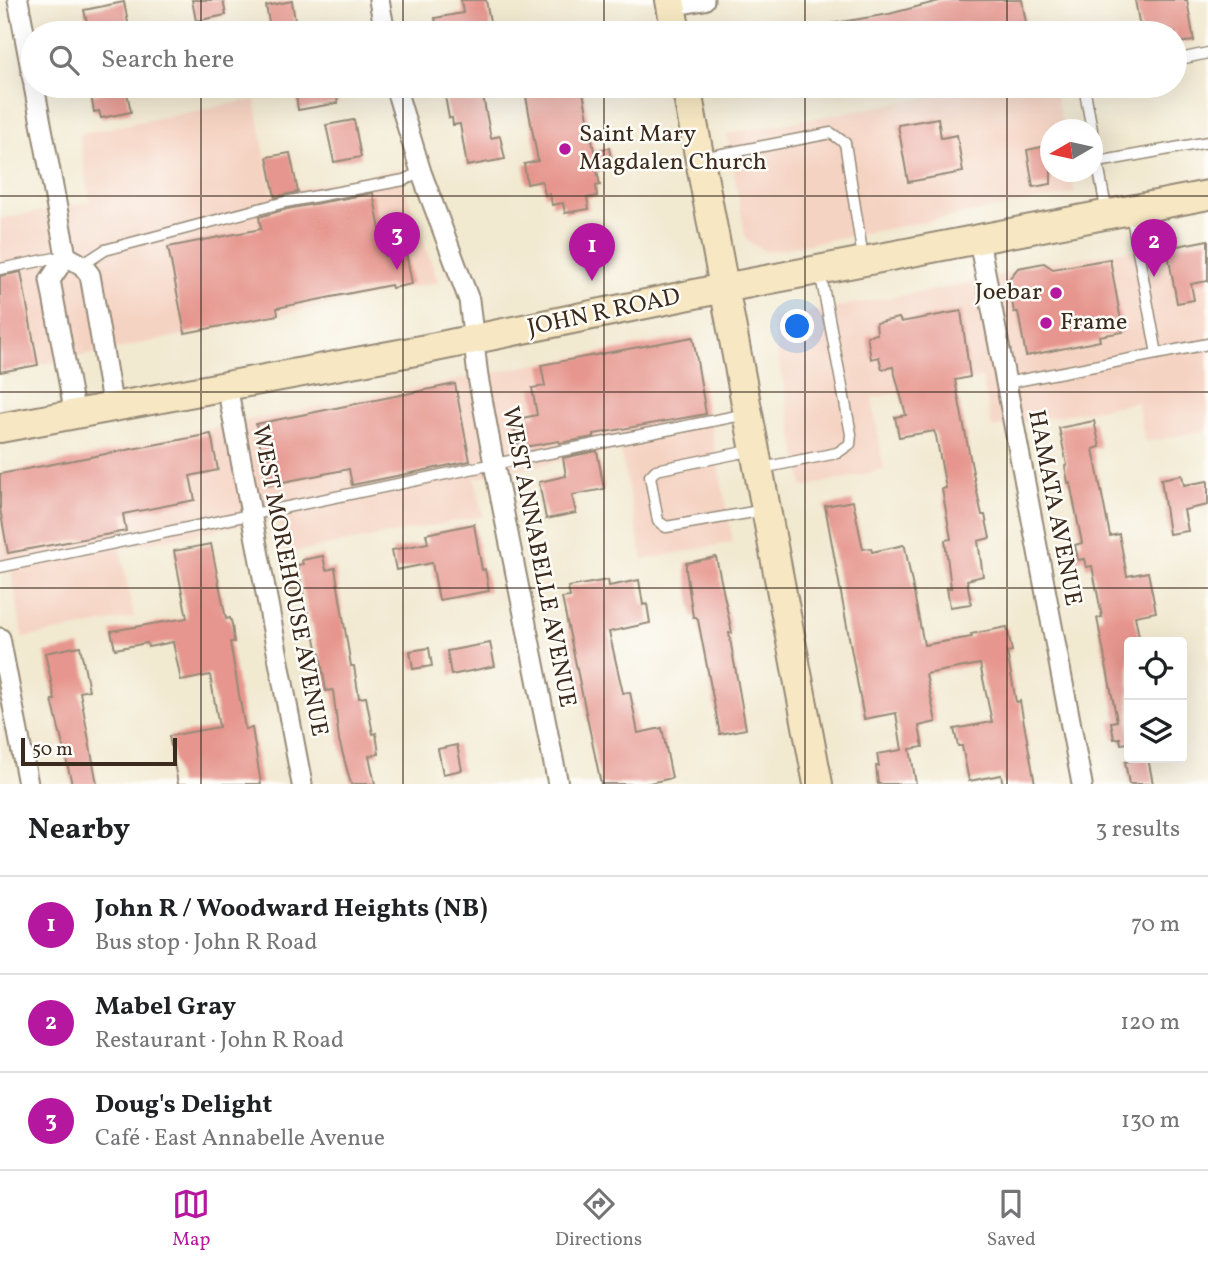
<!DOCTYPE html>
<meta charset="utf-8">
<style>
body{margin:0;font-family:Vollkorn,serif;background:#f2f2f2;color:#202124}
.controls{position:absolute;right:21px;bottom:21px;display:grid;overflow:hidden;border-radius:7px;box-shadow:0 7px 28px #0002}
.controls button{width:63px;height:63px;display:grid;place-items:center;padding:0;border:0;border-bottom:2px solid #e0e0e0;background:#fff;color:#202124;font:35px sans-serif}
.compass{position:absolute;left:1040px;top:119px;width:63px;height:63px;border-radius:50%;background:#fff;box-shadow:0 7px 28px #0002;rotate:261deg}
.scale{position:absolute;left:21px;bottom:18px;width:156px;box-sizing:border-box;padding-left:7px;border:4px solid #3b2a1e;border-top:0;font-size:19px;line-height:24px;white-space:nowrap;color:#3b2a1e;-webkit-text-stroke:5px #fdfcf7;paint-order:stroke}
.you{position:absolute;left:798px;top:327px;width:24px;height:24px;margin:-18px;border:5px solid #fff;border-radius:50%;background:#1a73e8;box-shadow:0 0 0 10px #1a73e833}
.badge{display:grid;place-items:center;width:46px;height:46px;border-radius:50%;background:#b5179e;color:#fff;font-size:23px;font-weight:700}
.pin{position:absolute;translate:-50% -58px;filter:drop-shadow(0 2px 4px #0008)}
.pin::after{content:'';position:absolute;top:37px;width:24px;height:21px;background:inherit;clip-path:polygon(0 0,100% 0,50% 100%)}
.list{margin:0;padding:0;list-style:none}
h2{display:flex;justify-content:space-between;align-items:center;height:91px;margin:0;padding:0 28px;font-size:30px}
h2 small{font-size:23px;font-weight:400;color:#757577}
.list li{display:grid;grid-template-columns:46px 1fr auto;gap:21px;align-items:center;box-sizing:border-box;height:98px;padding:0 28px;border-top:2px solid #e0e0e0}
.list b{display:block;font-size:26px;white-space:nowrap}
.list p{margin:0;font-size:23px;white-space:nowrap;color:#757577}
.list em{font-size:23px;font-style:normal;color:#757577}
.icon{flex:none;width:38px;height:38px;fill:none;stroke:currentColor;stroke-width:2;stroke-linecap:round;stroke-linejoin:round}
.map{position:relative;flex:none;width:1208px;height:784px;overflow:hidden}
.search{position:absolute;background:#fff;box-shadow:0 7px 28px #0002;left:21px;right:21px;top:21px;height:77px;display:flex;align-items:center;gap:18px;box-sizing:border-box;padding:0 24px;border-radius:38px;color:#757577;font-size:26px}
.sheet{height:385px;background:#fff}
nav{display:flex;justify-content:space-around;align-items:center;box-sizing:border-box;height:98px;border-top:2px solid #e0e0e0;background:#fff;font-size:19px;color:#757577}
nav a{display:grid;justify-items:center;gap:4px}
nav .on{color:#b5179e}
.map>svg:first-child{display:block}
.built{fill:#f5d3c2}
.building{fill:#e6968e}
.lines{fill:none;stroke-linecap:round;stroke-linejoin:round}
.lane-casing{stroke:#968a78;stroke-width:13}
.street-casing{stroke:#968a78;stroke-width:23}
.secondary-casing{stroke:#968a78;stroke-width:32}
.lane{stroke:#fff;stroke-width:10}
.street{stroke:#fff;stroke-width:19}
.secondary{stroke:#f7e8c3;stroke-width:28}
.grid{fill:none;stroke:#3b2a1e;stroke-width:2;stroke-opacity:0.55}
.poi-dot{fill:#b5179e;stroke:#fdfcf7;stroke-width:2.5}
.labels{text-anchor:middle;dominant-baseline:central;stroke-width:5;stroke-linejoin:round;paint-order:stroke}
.poi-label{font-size:24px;fill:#3b2a1e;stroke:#fdfcf7;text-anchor:start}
.street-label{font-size:24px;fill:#3b2a1e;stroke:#fdfcf7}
</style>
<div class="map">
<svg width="1208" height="784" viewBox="0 0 1208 784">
<rect width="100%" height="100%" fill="#fdfcf7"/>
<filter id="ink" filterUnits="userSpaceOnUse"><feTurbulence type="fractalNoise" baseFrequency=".0143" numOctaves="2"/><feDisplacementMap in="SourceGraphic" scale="14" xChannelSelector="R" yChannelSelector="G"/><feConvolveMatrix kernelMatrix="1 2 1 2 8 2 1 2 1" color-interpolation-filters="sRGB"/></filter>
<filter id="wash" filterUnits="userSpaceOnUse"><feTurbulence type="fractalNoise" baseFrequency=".00686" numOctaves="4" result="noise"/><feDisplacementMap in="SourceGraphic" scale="28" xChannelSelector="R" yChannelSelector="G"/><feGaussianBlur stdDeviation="1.57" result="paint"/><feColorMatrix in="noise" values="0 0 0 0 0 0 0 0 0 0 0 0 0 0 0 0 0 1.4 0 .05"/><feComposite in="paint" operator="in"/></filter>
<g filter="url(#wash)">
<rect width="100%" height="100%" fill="#f2e9d1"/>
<path class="built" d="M990,86H1054L1063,129L1050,130V172H1071L1075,193L766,252L746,240L727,134Z
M255,99L272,194L398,169L438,282L0,373V219L90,202L79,134Z
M1208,237V430L1145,442L1137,402L992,428L982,378L872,398L884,470L803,487L771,319L960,285L1010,273L1017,268Z
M693,334L733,542L643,560L620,449L475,478L483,516L285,554L278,518L120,548L134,617L23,638L11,571L0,573V474L254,419Z"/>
<g id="blocks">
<path class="building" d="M192,0H223L226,15L196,21Z
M461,0H486L492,33H438L435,18L463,13Z
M943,0H1022L1026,23L969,33L968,23L911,33H830L829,24L889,14Z
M1135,0H1187L1194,41L1176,43L1175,33H1141Z
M292,1L297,33H271L266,6Z
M124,2L130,33H89L84,10Z
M295,86H335L338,103L298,110Z
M446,86H481L491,138L500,136L505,159L467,166L460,124L453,125L452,118H449L444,91L447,90Z
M524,86H582L594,151L609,148L613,168L597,171L600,185L596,186L597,196L587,198L589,209L565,213L563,203L552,205L550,194L545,195L542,181L527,184L524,164L538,161Z
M126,88L131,112L101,118L99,111L94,112L91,95Z
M938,118L941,138L957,135L963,172L908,182L898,125Z
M354,120L361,157L334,162L326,125Z
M1051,145V184L1033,187L1027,150Z
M290,153L298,192L275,197L267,157Z
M373,193L385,256L406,252L412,284L392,288L391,285L277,308L278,315L185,333L168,247L261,229L259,217L287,209Z
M1208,240V281L1191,284L1194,300L1177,303L1167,248Z
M1110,259L1123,332L1099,336L1100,341L1026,356L1018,312H1014L1008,280L1018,268L1044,263L1053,269Z
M21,272L38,365L0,372V276Z
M961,311L970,377L955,380L975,483L982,515H985L990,538L978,541L983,576L967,580L971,604L950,607L947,588H951L945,540L951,539L942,489L946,488L936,436L934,431L899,437L895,417L906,415L893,367L882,369L879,357L871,359L867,336L877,334L876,323L899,318L901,322Z
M693,337L706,414L594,434V437L560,443L559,441L518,448L513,420L537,415L532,388L545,386L541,365Z
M455,384L470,461L352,485L349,469L268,485L256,424Z
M1094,421L1100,447L1093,449L1110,536L1119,534L1127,576L1148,572L1156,612L1135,616L1140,642H1129V743L1121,744L1120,738L1114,739L1111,722L1117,721L1097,618L1102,617L1092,566L1086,567L1084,559L1078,560L1075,545L1082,543L1070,483H1068L1065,466L1067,465L1059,428Z
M211,434L218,470L190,476L195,500L123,514L126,531L8,553L0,509V474Z
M597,451L604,489L572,495L576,513L546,519L539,482L566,476L563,458Z
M1182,475L1184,485L1208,481V505L1184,510L1188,531L1169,534L1161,479Z
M853,501L863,549L871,548L872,552L904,545L905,547L924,645L972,637L971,634L1007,627L1012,651L1007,652L1016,702L1020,701L1035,784H1003L1001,775L969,781L962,746H958L954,729L992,722L980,664L926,674L936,722L919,726L923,747L910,749L916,784H878L876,766H879L877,754L902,750L896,713L864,719L825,506Z
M474,524L482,570L485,569L489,591L439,600L432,563L396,570L392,550L428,543L426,534Z
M211,544L226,619L230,618L232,624L234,642H230L245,729L252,728L261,784H178L169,736L219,727L210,675L181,681L173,642L148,647L147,643L115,649L111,631L187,618L174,551Z
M323,556L326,570L335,568L351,666H354L359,698L366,697L373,734L376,733L379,754L369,756L375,784H351L339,740L333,690L326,691L319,648H317L312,623H310L297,565L303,564L302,560Z
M716,557L732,633H729L746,729L720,734L698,620L696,617H693L686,570V563Z
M608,580L609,586L639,580L643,605L647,604L650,623L609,632L623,693L630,692L638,733L662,728L672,778L645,784H601L562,598L570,597L568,587Z
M490,643L495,666L451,675L447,651Z
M80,646L89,690L80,692L97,784H72L52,700H55L45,653Z
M429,648L432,666L413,669L410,651Z
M457,745L462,770L443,774L438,749Z
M1148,758L1153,784H1129L1125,762Z"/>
</g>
</g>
<g filter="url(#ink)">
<use href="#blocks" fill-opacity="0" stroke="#968a78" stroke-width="2"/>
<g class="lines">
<defs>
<path id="lane" d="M1175,60L1208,53
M1084,86L1092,130
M1092,132L1107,214
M702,158L831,133L845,143L863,258
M1098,162L1208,142
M1131,213L1157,354
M82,265L105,250L285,202L404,180L421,172
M0,269L65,256
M1006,383L1208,344
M754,450L656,470L650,476L658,521L666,527L765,510
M762,468L837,453L850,444L851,434L820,271
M0,567L494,464L747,414"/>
<path id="street" d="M18,0L33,80
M379,0L385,33
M671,6L704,0
M34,86L66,256
M395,86L421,172L469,300L478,377L494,464L558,784
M979,240L1082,784
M227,386L302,784
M75,415L50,280L66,256L82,265L90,275L113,408
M0,638L28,784"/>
<path id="secondary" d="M670,0L676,33
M686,86L818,784
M0,428L421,350L724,288L1208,195"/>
</defs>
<use href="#lane" class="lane-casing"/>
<use href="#street" class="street-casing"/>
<use href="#secondary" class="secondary-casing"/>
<use href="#lane" class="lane"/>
<use href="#street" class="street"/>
<use href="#secondary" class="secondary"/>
</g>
</g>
<path class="grid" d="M201,0V33M403,0V33M604,0V33M805,0V33M1007,0V33M201,86V784M403,86V784M604,86V784M805,86V784M1007,86V784M0,196H1208M0,392H1208M0,588H1208"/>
<g class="poi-dot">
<circle cx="565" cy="149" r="7"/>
<circle cx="1056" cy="293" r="7"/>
<circle cx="1046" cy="323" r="7"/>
</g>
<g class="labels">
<g class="poi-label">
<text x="579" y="135">Saint Mary<tspan x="579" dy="28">Magdalen Church</tspan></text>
<text x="1042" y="293" text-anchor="end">Joebar</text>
<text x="1060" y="323">Frame</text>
</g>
<g class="street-label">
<text transform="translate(604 313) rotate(-12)">JOHN R ROAD</text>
<text transform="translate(1054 508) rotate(79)">HAMATA AVENUE</text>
<text transform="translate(538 557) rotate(79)">WEST ANNABELLE AVENUE</text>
<text transform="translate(289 581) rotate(79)">WEST MOREHOUSE AVENUE</text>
</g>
</g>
</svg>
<div class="controls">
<button><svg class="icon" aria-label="locate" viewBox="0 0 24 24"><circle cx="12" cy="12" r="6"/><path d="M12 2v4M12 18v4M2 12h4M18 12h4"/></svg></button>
<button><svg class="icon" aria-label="layers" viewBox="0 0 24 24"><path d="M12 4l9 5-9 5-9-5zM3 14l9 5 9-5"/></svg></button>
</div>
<svg class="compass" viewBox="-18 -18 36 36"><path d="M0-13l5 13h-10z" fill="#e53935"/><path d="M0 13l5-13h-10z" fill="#757577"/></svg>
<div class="scale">50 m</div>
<div class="you"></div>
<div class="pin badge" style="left:592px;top:281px">1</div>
<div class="pin badge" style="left:1154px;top:277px">2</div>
<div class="pin badge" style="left:397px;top:270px">3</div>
<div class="search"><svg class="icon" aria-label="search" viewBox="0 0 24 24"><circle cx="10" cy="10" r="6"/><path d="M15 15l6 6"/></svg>Search here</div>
</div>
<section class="sheet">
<h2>Nearby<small>3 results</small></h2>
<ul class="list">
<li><span class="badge">1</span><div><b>John R / Woodward Heights (NB)</b><p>Bus stop · John R Road</p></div><em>70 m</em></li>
<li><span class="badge">2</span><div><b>Mabel Gray</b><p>Restaurant · John R Road</p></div><em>120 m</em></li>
<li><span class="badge">3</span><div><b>Doug's Delight</b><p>Café · East Annabelle Avenue</p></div><em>130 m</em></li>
</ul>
</section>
<nav>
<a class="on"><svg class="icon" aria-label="map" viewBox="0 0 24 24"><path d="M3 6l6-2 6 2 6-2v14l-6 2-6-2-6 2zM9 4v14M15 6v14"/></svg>Map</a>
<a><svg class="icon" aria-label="directions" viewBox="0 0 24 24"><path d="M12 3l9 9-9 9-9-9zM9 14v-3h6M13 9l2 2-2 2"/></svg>Directions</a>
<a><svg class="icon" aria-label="saved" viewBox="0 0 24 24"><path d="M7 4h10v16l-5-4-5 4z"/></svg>Saved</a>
</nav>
